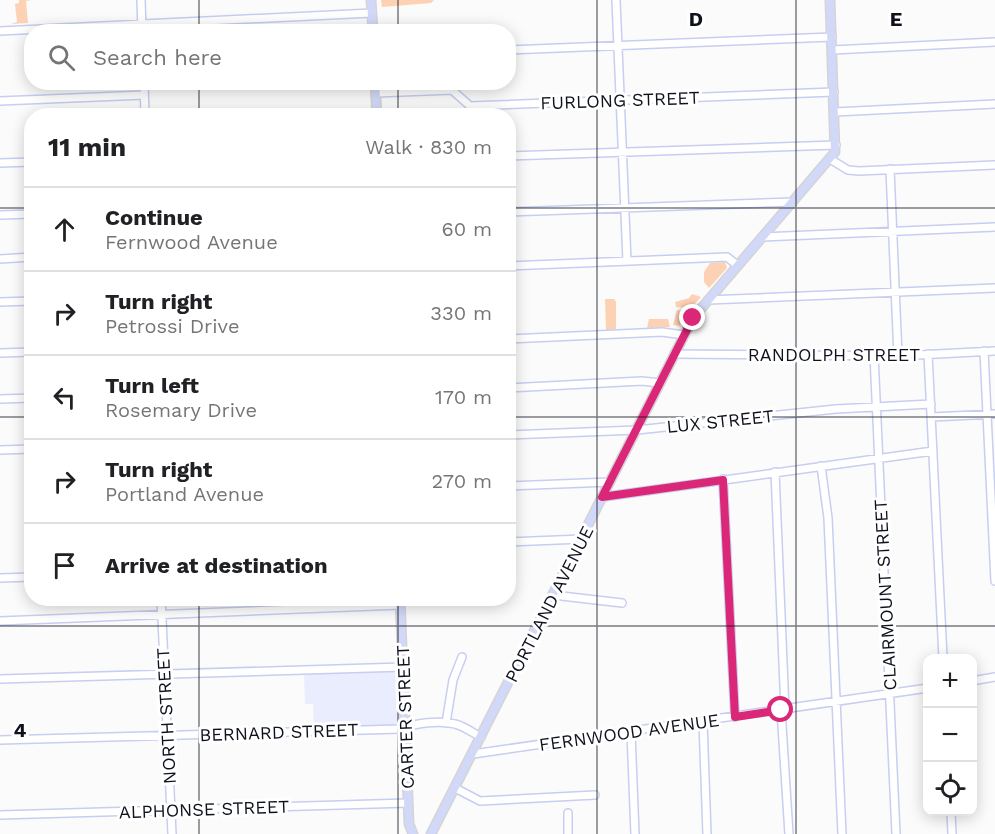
<!DOCTYPE html>
<meta charset="utf-8">
<style>
body{margin:0;font-family:"Work Sans",sans-serif;background:#f2f2f2;color:#202124}
.controls{position:absolute;right:18px;bottom:18px;display:grid;overflow:hidden;border-radius:12px;box-shadow:0 3px 15px #0003}
.controls button{width:54px;height:54px;display:grid;place-items:center;padding:0;border:0;border-bottom:2px solid #e0e0e0;background:#fff;color:#202124;font:30px sans-serif}
.stop{position:absolute;width:18px;height:18px;margin:-14px;border:4px solid #db2777;border-radius:50%;background:#fff}
.stop.end{background:#db2777;border-color:#fff;box-shadow:0 2px 6px #0008}
.list{margin:0;padding:0;list-style:none}
h2{display:flex;justify-content:space-between;align-items:center;height:78px;margin:0;padding:0 24px;font-size:26px}
h2 small{font-size:20px;font-weight:400;color:#757577}
.list li{display:grid;grid-template-columns:39px 1fr auto;gap:18px;align-items:center;box-sizing:border-box;height:84px;padding:0 24px;border-top:2px solid #e0e0e0}
.list b{display:block;font-size:22px;white-space:nowrap}
.list p{margin:0;font-size:20px;white-space:nowrap;color:#757577}
.list em{font-size:20px;font-style:normal;color:#757577}
.icon{flex:none;width:33px;height:33px;fill:none;stroke:currentColor;stroke-width:2;stroke-linecap:round;stroke-linejoin:round}
.map{position:relative;flex:none;width:995px;height:834px;overflow:hidden}
.search{position:absolute;background:#fff;box-shadow:0 3px 15px #0003;left:24px;top:24px;width:492px;height:66px;display:flex;align-items:center;gap:15px;box-sizing:border-box;padding:0 21px;border-radius:24px;color:#757577;font-size:22px}
.panel{position:absolute;background:#fff;box-shadow:0 3px 15px #0003;left:24px;top:108px;width:492px;height:498px;border-radius:24px}
.map>svg:first-child{display:block}
.built{fill:#eaedfe}
.green{fill:#fdd1b3}
.lines{fill:none;stroke-linecap:round;stroke-linejoin:round}
.minor-casing{stroke:#c7cef1;stroke-width:10}
.major-casing{stroke:#d4d4d6;stroke-width:11}
.minor{stroke:#fff;stroke-width:7}
.major{stroke:#d2d9f8;stroke-width:8}
.route{stroke:#db2777;stroke-width:8}
.grid{fill:none;stroke:#0f121d;stroke-width:1.5;stroke-opacity:0.55}
.labels{text-anchor:middle;dominant-baseline:central;stroke-width:6;stroke-linejoin:round;paint-order:stroke}
.street-label{font-size:18px;fill:#0f121d;stroke:#fff}
.grid-label{font-size:20px;text-anchor:middle;font-weight:bold;fill:#0f121d;stroke:#fff;stroke-width:6;stroke-linejoin:round;paint-order:stroke}
</style>
<div class="map">
<svg width="995" height="834" viewBox="0 0 995 834">
<rect width="100%" height="100%" fill="#fbfbfb"/>
<path class="built" d="M399,670L402,725L314,728L313,704H305L304,673Z"/>
<path class="green" d="M19,0H31L26,1L28,23L11,24L17,22L15,4L19,3Z
M381,0H434L431,3L382,7Z
M725,262L727,268L709,288L704,282V272L710,263Z
M692,294L701,297L691,308L676,307L675,302L689,298Z
M605,299H614L616,302V329L606,330Z
M677,310H690L679,326L673,325Z
M649,319H668L670,327L647,328Z"/>
<g class="lines">
<defs>
<path id="minor" d="M141,0L142,32
M616,0L627,261
M0,31L372,13
M508,50L832,37
M832,50L995,42
M144,82L145,116
M144,83L153,82
M376,93L452,90L470,106L834,92
M0,101L144,95
M835,112L995,104
M508,156L836,145
M830,159L848,170L859,171L995,165
M0,163L32,162
M890,169L898,356
M508,212L793,202
M0,215L32,214
M762,237L995,227
M0,259L32,257
M508,266L727,257L737,265
M708,300L995,288
M0,302L32,301
M508,339L662,332L684,335
M984,351L995,581
M0,353L32,352
M674,354L898,356L995,351
M928,354L943,658
M874,355L896,834
M508,388L642,381L660,383
M0,399L32,398
M931,417L995,414
M508,435L637,430L836,409L931,404
M0,450L32,449
M821,466L828,518L842,834
M775,472L785,710
M723,479L735,717
M508,486L610,482
M602,497L933,451
M508,542L582,539
M0,578L32,577
M553,595L622,603
M161,598L172,834
M0,621L400,605
M0,679L403,667
M972,681L995,677
M781,710L789,834
M703,721L707,834
M446,723L453,680L462,657
M631,732L635,834
M0,740L401,729C415,723 440,720 455,724C464,726 473,733 481,737
M473,754L928,688
M455,788L480,801L595,795
M951,812L952,834
M568,813V834
M0,815L408,803"/>
<path id="major" d="M371,0L373,32
M375,82L377,116
M400,598L409,824L413,834
M431,834L693,318L835,152L830,0"/>
</defs>
<use href="#minor" class="minor-casing"/>
<use href="#major" class="major-casing"/>
<use href="#minor" class="minor"/>
<use href="#major" class="major"/>
</g>
<g class="lines">
<path class="route" d="M693,318L602,497L723,480L735,717L781,710"/>
</g>
<path class="grid" d="M199,0V32M398,0V32M597,0V834M796,0V834M199,82V116M398,82V116M0,208H32M508,208H995M0,417H32M508,417H995M199,598V834M398,598V834M0,626H995"/>
<g class="labels">
<g class="street-label">
<text transform="translate(620 100) rotate(-2)">FURLONG STREET</text>
<text x="834" y="354">RANDOLPH STREET</text>
<text transform="translate(720 421) rotate(-6)">LUX STREET</text>
<text transform="translate(885 595) rotate(-93)">CLAIRMOUNT STREET</text>
<text transform="translate(549 604) rotate(-63)">PORTLAND AVENUE</text>
<text transform="translate(166 716) rotate(-93)">NORTH STREET</text>
<text transform="translate(405 717) rotate(-92)">CARTER STREET</text>
<text transform="translate(279 732) rotate(-2)">BERNARD STREET</text>
<text transform="translate(629 732) rotate(-8)">FERNWOOD AVENUE</text>
<text transform="translate(204 809) rotate(-2)">ALPHONSE STREET</text>
</g>
</g>
<g class="grid-label">
<text x="696" y="26">D</text>
<text x="896" y="26">E</text>
<text x="20" y="737">4</text>
</g>
</svg>
<div class="controls">
<button>+</button>
<button>−</button>
<button><svg class="icon" aria-label="locate" viewBox="0 0 24 24"><circle cx="12" cy="12" r="6"/><path d="M12 2v4M12 18v4M2 12h4M18 12h4"/></svg></button>
</div>
<div class="stop" style="left:781px;top:710px"></div>
<div class="stop end" style="left:693px;top:318px"></div>
<div class="search"><svg class="icon" aria-label="search" viewBox="0 0 24 24"><circle cx="10" cy="10" r="6"/><path d="M15 15l6 6"/></svg>Search here</div>
<section class="panel">
<h2>11 min<small>Walk · 830 m</small></h2>
<ul class="list">
<li><svg class="icon" aria-label="ahead" viewBox="0 0 24 24"><path d="M12 20V5M6 11l6-6 6 6"/></svg><div><b>Continue</b><p>Fernwood Avenue</p></div><em>60 m</em></li>
<li><svg class="icon" aria-label="right" viewBox="0 0 24 24"><path d="M7 20v-9h11M14 6l5 5-5 5"/></svg><div><b>Turn right</b><p>Petrossi Drive</p></div><em>330 m</em></li>
<li><svg class="icon" aria-label="left" viewBox="0 0 24 24"><path d="M17 20v-9H6M10 6l-5 5 5 5"/></svg><div><b>Turn left</b><p>Rosemary Drive</p></div><em>170 m</em></li>
<li><svg class="icon" aria-label="right" viewBox="0 0 24 24"><path d="M7 20v-9h11M14 6l5 5-5 5"/></svg><div><b>Turn right</b><p>Portland Avenue</p></div><em>270 m</em></li>
<li><svg class="icon" aria-label="arrive" viewBox="0 0 24 24"><path d="M6 21V4h12l-3 4 3 4H6"/></svg><div><b>Arrive at destination</b></div></li>
</ul>
</section>
</div>
